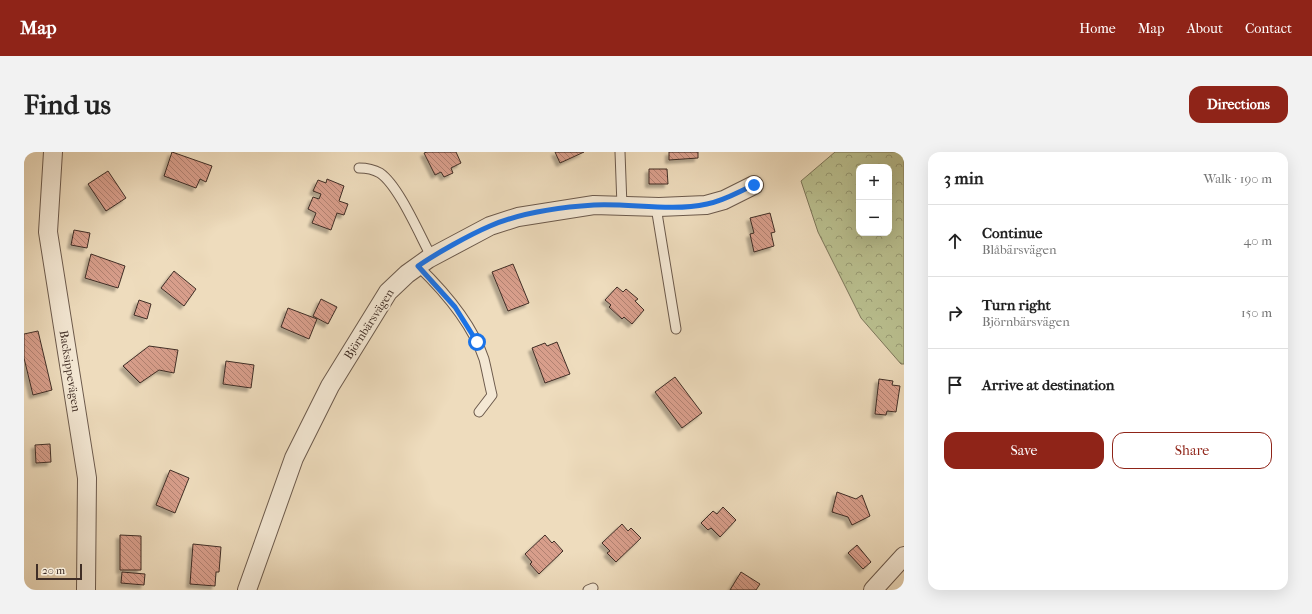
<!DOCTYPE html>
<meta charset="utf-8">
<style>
body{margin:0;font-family:"IM FELL French Canon",serif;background:#f2f2f2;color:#222}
.controls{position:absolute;right:12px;top:12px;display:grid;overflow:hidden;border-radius:8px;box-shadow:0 4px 16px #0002}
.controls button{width:36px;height:36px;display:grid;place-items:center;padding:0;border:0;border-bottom:1px solid #e0e0e0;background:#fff;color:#222;font:20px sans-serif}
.scale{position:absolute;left:12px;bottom:10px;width:46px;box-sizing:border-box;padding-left:4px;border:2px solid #402e26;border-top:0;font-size:11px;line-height:14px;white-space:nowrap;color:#402e26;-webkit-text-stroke:3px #f4e8d4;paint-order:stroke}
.stop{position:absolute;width:12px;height:12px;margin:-9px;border:3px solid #1a73e8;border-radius:50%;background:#fff}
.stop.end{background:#1a73e8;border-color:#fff;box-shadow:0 1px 4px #0008}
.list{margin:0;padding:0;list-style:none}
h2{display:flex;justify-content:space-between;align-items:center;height:52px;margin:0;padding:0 16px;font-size:17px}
h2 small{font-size:13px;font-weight:400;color:#767676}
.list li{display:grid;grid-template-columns:26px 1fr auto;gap:12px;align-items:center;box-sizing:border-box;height:72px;padding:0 16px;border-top:1px solid #e0e0e0}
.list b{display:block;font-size:15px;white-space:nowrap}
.list p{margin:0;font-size:13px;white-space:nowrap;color:#767676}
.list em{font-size:13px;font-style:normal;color:#767676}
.actions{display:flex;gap:8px;padding:12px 16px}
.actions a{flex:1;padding:9px 0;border:1px solid #8f2418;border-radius:12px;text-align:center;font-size:14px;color:#8f2418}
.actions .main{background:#8f2418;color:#fff}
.icon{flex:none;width:22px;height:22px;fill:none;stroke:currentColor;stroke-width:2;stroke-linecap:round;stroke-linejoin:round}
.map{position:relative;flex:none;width:880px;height:438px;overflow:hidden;border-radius:12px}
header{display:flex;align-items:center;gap:24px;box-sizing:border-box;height:56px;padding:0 20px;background:#8f2418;color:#fff}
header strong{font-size:19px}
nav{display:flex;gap:22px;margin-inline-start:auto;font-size:14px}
.intro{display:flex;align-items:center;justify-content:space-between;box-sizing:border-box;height:96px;padding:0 24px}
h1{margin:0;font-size:28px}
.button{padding:10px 18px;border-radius:12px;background:#8f2418;color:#fff;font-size:14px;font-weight:700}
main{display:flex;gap:24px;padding:0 24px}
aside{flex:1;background:#fff;border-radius:12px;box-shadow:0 4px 16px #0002}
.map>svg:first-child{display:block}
.forest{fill:url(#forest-crowns);stroke:#7d775b;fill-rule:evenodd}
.building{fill:url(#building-back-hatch);stroke:#402e26;filter:url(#shadow)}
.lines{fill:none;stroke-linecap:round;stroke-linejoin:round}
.lane-casing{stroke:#6c5a4c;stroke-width:11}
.street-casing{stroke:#6c5a4c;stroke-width:20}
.lane{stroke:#f4e8d4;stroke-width:9}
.street{stroke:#f4e8d4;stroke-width:18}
.route{stroke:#1a73e8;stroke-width:5}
.labels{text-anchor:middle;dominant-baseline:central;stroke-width:4;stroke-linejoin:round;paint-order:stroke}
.street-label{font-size:12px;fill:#402e26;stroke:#f4e8d4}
</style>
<header>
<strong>Map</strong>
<nav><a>Home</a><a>Map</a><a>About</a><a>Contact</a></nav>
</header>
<div class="intro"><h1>Find us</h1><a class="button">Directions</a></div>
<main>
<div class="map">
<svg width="880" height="438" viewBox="0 0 880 438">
<defs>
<pattern id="forest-crowns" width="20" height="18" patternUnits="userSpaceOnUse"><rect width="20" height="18" fill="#bac090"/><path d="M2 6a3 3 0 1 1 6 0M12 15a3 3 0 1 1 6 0" fill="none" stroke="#999c75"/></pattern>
<pattern id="building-back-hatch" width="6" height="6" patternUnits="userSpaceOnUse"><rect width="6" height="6" fill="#d89e8b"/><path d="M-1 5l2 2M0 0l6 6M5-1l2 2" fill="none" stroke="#b18171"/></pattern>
<filter id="shadow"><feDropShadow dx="-3.5" dy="3.5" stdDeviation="1" flood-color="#0004"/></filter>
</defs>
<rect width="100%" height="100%" fill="#eedcbd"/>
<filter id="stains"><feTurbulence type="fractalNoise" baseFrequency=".005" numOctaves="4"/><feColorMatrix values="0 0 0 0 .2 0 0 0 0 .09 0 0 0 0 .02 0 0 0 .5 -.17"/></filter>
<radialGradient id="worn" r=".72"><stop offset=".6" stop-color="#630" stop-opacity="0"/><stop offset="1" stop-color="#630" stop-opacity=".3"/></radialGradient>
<path class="forest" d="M811,0H880V212H877L837,166L794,80L777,29ZM835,15H865V81H835Z"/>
<path class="building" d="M148,0L188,14L182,30L176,27L172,36L140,24Z
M403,0H432L437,11L427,16L429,21L420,25L417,20L411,23L400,1Z
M531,0H560L536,11Z
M645,0H674V6L645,8Z
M625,17H643L644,32H625Z
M84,19L102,46L82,59L64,32Z
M303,27L320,34L315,49L324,52L320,63L313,61L307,78L288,71L292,61L284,57L289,45L295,47L297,42L289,39L294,28L302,31Z
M746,61L751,80L747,81L750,94L730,100L726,82L730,81L726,66Z
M50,78L66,81L63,96L47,93Z
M67,102L101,114L94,136L61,126Z
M489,112L505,151L484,159L468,120Z
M150,119L172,137L160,154L137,136Z
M593,135L599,140L602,137L614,147L611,149L620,158L608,172L600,165L598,167L585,155L587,153L581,148Z
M297,147L313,155L304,172L289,164Z
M115,148L127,152L123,167L110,163Z
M264,156L293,167L285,187L257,175Z
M14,179L28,238L9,243L0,206V182Z
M533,190L546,222L521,231L508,196L521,191L523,194Z
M125,194L154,198L150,221L135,218L116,231L99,214Z
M202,209L230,213L227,236L199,232Z
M651,225L678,261L658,276L631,240Z
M855,227L869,229L868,233L876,234L872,260L863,259L862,263L851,262Z
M26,292L27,310L12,311L11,293Z
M146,318L165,326L151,361L132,353Z
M813,340L832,347L838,343L846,364L828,373L824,365L808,360Z
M699,355L712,368L696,385L687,376L684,378L677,371L689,359L693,362Z
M598,372L604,379L607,376L617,386L592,410L583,401L586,399L578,391Z
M96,383L117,384V418H96Z
M521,383L528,391L530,389L539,399L515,422L506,412L508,410L501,402Z
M169,392L197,395L195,420H192L191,434L166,432Z
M833,393L847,410L839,417L824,401Z
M98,420L121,422L120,433L97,431Z
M717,420L736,432L732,438H706Z"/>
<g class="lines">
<defs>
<path id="lane" d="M596,0L598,54
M335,16C343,16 349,17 356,21C375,34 396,84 408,106
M632,55L652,177
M394,114C421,140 448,171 460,207C463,219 465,231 468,243L455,260
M564,438L569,436"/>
<path id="street" d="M29,0L24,80L63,326L62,438
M223,438L270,306L306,234L364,140L383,122L404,107L466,74L494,65L570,53L635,55L682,53L700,48L730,33
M849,438L880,404"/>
</defs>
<use href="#lane" class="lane-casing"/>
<use href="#street" class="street-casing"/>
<use href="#lane" class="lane"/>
<use href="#street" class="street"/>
</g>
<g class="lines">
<path class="route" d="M453,190L431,155L394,114C413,101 445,83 466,74C496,61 538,55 570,53C607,51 646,60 683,52C700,49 714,40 730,33"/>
</g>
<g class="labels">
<g class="street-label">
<text transform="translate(345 172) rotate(-57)">Björnbärsvägen</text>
<text transform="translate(46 219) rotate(81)">Backsippevägen</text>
</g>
</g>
<rect width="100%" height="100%" filter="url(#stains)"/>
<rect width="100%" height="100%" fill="url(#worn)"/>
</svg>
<div class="controls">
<button>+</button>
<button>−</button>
</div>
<div class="scale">20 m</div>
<div class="stop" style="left:453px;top:190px"></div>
<div class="stop end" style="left:730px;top:33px"></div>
</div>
<aside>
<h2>3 min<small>Walk · 190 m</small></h2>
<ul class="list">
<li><svg class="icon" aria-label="ahead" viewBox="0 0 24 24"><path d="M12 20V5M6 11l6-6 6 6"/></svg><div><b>Continue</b><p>Blåbärsvägen</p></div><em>40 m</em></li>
<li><svg class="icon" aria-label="right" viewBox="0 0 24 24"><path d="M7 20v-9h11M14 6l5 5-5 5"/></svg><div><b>Turn right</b><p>Björnbärsvägen</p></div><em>150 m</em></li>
<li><svg class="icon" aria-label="arrive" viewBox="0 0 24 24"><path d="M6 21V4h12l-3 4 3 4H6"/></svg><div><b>Arrive at destination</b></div></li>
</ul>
<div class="actions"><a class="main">Save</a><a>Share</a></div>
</aside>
</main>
